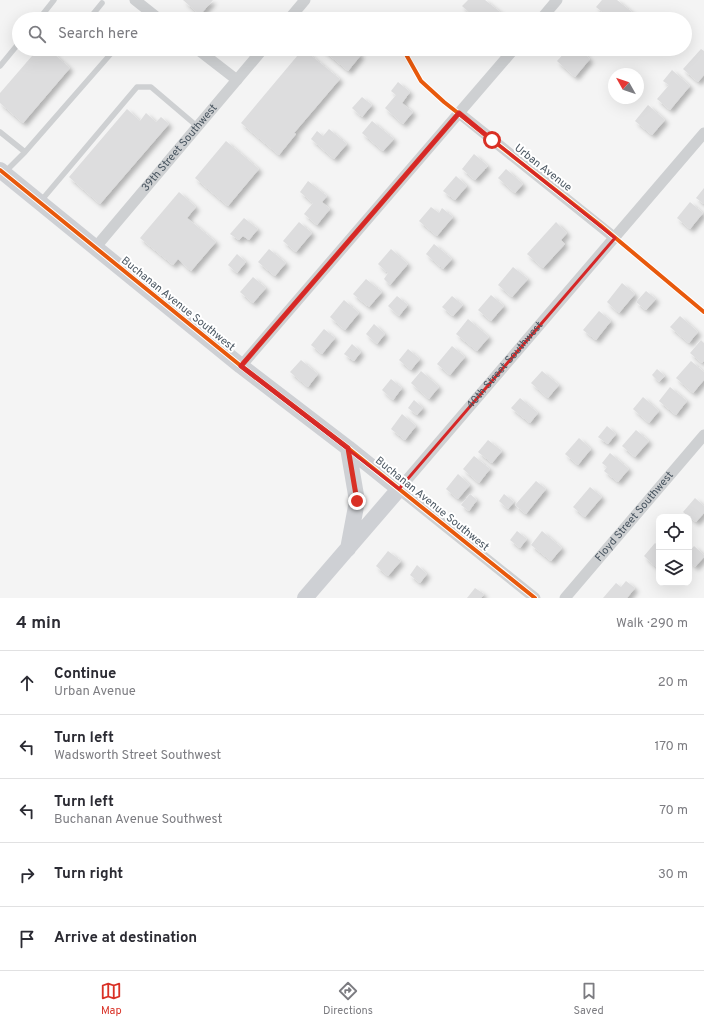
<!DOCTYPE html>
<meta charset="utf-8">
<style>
body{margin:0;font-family:Overpass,sans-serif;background:#f7f7f7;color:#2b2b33}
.controls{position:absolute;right:12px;bottom:12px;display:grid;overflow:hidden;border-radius:8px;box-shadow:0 4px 16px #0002}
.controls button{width:36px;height:36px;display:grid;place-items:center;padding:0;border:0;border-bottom:1px solid #e1e1e2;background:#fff;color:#2b2b33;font:20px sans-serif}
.compass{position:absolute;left:608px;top:68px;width:36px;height:36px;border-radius:50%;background:#fff;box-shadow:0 4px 16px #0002;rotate:310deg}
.stop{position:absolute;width:12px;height:12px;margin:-9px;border:3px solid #d93025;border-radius:50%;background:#fff}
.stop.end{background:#d93025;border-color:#fff;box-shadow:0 1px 4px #0008}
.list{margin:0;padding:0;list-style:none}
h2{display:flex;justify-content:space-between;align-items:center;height:52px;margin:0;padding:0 16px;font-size:17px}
h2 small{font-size:13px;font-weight:400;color:#7c7c81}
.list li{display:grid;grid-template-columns:26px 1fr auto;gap:12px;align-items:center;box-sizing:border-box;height:64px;padding:0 16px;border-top:1px solid #e1e1e2}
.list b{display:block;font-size:15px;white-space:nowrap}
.list p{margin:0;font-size:13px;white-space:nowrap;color:#7c7c81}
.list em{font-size:13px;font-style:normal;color:#7c7c81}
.icon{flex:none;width:22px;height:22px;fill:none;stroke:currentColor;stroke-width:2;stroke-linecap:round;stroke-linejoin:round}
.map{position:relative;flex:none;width:704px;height:598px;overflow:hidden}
.search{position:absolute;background:#fff;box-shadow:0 4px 16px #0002;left:12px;right:12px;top:12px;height:44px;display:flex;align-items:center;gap:10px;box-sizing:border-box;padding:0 14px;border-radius:22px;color:#7c7c81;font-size:15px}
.sheet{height:372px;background:#fff}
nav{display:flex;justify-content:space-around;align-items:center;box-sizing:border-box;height:56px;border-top:1px solid #e1e1e2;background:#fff;font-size:11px;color:#7c7c81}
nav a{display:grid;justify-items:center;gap:2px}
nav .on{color:#d93025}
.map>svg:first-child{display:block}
.building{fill:#ddddde;filter:url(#shadow)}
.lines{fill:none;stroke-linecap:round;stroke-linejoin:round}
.lane{stroke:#ced0d2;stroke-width:5.5}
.street{stroke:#ced0d2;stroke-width:11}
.secondary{stroke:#ced0d4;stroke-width:16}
.cycleway-casing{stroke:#fff;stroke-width:6}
.cycleway{stroke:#e8590c;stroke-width:4}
.route{stroke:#d93025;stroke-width:5}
.marked{fill:none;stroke:#d62828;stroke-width:3;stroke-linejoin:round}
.labels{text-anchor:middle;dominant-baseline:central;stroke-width:4;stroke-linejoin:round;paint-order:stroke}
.street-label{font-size:11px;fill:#4a5661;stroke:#fff}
</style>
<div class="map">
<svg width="704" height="598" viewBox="0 0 704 598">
<defs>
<filter id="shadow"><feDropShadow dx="3.5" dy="3.5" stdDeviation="2" flood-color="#0004"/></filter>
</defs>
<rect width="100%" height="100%" fill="#f4f4f4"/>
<path class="building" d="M183,0H213L200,15Z
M468,0H485L500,12L495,19H477L462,6Z
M602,0H617L633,13L628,19H611L596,7Z
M38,49H48L70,68L23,123L0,103V93Z
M303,49L340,79L294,133L296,134L279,155L241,123Z
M322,49H354L361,55L348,71Z
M568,49H579L590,59L575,77L557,61Z
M701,49L704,51V75L698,82L683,69Z
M672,70L690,86L670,110L657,99L669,85L663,81Z
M398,82L410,92L402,103L413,112L403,124L385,108L396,95L391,91Z
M362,97L372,105L362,117L352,108Z
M648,105L665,120L652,135L635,121Z
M127,109L140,121L146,113L156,122L161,117L169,124L100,204L69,177Z
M372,121L394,139L383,151L362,133Z
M329,129L347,144L334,159L311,139L317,131L323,136Z
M226,141L259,169L228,206L195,178Z
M474,154L488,166L475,180L462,169Z
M506,169L523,184L515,193L498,178Z
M456,176L467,186L455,200L443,191Z
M308,181L327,196L322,202L330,209L317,225L304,214L313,203L300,192Z
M704,188V204L696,198Z
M179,192L196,207L187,218L216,242L191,271L178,259L173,265L140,238Z
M690,202L703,213L690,229L677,218Z
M431,207L439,213L442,208L453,217L437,236L419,221Z
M244,218L258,229L249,240L243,236L239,240L230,234Z
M299,222L312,233L296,252L283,241Z
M556,222L567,233L561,240L565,244L543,268L527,254Z
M434,244L452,259L443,269L426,254Z
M269,249L286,263L275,276L258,262Z
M391,249L408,264L390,285L384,279L388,273L378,264Z
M237,254L246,262L237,273L228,265Z
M513,267L528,279L512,297L498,285Z
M253,277L266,288L253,303L240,292Z
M366,279L382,292L369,307L353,294Z
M622,283L635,294L619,313L607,302Z
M646,291L656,299L646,310L636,302Z
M491,295L504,306L491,321L478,310Z
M397,296L408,305L399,316L388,306Z
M452,296L463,305L453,316L442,307Z
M344,300L359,313L345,330L330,317Z
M599,311L611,321L596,340L583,330Z
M680,316L698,332L689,343L670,327Z
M468,319L489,337L477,351L456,334Z
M374,324L385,334L377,344L366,334Z
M324,329L335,338L322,354L311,345Z
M701,340L704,343V361L702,363L690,353Z
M352,344L361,352L354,361L344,354Z
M452,346L465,357L450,375L437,364Z
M408,349L420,359L411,370L399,360Z
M301,360L318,374L308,387L290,372Z
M691,361L704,372V380L693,393L676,378Z
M657,369L665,376L659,382L652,375Z
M421,371L439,387L429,399L411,383Z
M542,371L559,385L548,398L531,383Z
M391,379L402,388L393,400L382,390Z
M670,387L687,401L676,415L659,401Z
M643,397L659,411L649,423L633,409Z
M520,398L538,413L530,423L511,408Z
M414,400L423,408L417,415L408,408Z
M402,414L416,426L405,440L391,429Z
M607,426L616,434L608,444L598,437Z
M636,430L649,441L635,457L622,446Z
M579,438L591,449L578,465L565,454Z
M488,440L502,451L492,463L478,452Z
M610,453L629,469L618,482L604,471L607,467L602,463Z
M474,456L490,469L479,483L463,469Z
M458,474L470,485L458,499L446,489Z
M536,481L546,489L526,514L515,505Z
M590,487L602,497L585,517L573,507Z
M470,494L477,500L469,511L461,505Z
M504,494L514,502L508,509L499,501Z
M695,498L704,506V513L696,522L683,512Z
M517,531L527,539L520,548L510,540Z
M542,531L562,548L551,561L531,545Z
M655,543L659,546V564L656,567L644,556Z
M694,546L704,555V557L695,567L689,561V552Z
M388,551L401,561L388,576L376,566Z
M417,565L427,574L420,583L410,575Z
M626,581L635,588L627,598H603L616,583L621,587Z
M475,588L484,594L481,598H467Z"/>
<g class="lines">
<path class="lane" d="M39,19L54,0
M89,19L102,3
M141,19L148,11
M0,66L19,43
M0,132L25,152L115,49
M5,172L25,152
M40,202L137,87H151L198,127"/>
<g class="street">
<path d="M135,0L159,19"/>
<path d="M289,19L305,0"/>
<path d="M541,19L557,0"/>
<path d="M197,49L237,80"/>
<path d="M459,113L615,238"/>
<path id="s1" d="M95,248L263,49"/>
<path d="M241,366L514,49"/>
<path id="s2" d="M535,598L399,489L704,133"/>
<path id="s3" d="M565,598L704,435"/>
</g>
<path class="secondary" d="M0,170L241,366L348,448L399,489L305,598
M348,549L357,501L348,448"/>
<defs>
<path id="cycleway" d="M403,49L421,81L444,102L600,225L704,312
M0,170L241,366L348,448L535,598"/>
</defs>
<use href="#cycleway" class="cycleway-casing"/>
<use href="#cycleway" class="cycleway"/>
</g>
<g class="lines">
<path class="route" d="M357,501L348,448L241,366L459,113L492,140"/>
</g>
<path class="marked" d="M459,113L615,238L399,489L241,366Z"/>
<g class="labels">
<g class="street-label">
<text stroke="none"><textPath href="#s1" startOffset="131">39th Street Southwest</textPath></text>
<text transform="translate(543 168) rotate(38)">Urban Avenue</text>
<text transform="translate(178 304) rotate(39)">Buchanan Avenue Southwest</text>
<text stroke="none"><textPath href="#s2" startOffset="337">40th Street Southwest</textPath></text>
<text transform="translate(432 504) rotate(39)">Buchanan Avenue Southwest</text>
<text stroke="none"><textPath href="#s3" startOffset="107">Floyd Street Southwest</textPath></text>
</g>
</g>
</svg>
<div class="controls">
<button><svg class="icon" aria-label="locate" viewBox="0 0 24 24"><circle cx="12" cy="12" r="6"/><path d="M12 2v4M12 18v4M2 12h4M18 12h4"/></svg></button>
<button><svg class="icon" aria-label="layers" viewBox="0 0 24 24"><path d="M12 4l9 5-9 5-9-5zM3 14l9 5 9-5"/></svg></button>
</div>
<svg class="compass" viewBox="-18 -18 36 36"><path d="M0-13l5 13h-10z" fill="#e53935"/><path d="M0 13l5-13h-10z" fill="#7c7c81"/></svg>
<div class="stop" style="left:492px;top:140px"></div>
<div class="stop end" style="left:357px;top:501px"></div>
<div class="search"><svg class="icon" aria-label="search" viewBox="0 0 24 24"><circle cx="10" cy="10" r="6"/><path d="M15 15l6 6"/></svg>Search here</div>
</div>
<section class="sheet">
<h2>4 min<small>Walk · 290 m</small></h2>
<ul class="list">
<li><svg class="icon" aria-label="ahead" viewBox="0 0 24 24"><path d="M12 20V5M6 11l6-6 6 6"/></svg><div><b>Continue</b><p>Urban Avenue</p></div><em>20 m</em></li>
<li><svg class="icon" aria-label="left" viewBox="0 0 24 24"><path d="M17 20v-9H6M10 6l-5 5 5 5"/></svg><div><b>Turn left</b><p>Wadsworth Street Southwest</p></div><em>170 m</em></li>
<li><svg class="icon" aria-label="left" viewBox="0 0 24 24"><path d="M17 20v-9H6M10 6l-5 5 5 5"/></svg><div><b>Turn left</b><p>Buchanan Avenue Southwest</p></div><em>70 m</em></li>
<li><svg class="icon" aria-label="right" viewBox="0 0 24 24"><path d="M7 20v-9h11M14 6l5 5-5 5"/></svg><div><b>Turn right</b></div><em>30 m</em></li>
<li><svg class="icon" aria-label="arrive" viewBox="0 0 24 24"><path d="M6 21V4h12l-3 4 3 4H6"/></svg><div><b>Arrive at destination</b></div></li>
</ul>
</section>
<nav>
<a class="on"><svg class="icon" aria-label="map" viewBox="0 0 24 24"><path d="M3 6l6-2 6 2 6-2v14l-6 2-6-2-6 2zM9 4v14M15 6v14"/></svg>Map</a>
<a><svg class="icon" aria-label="directions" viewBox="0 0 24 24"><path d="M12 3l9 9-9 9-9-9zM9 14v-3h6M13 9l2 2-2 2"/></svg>Directions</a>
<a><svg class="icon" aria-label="saved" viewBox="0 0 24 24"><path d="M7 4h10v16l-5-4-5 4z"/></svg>Saved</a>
</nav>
